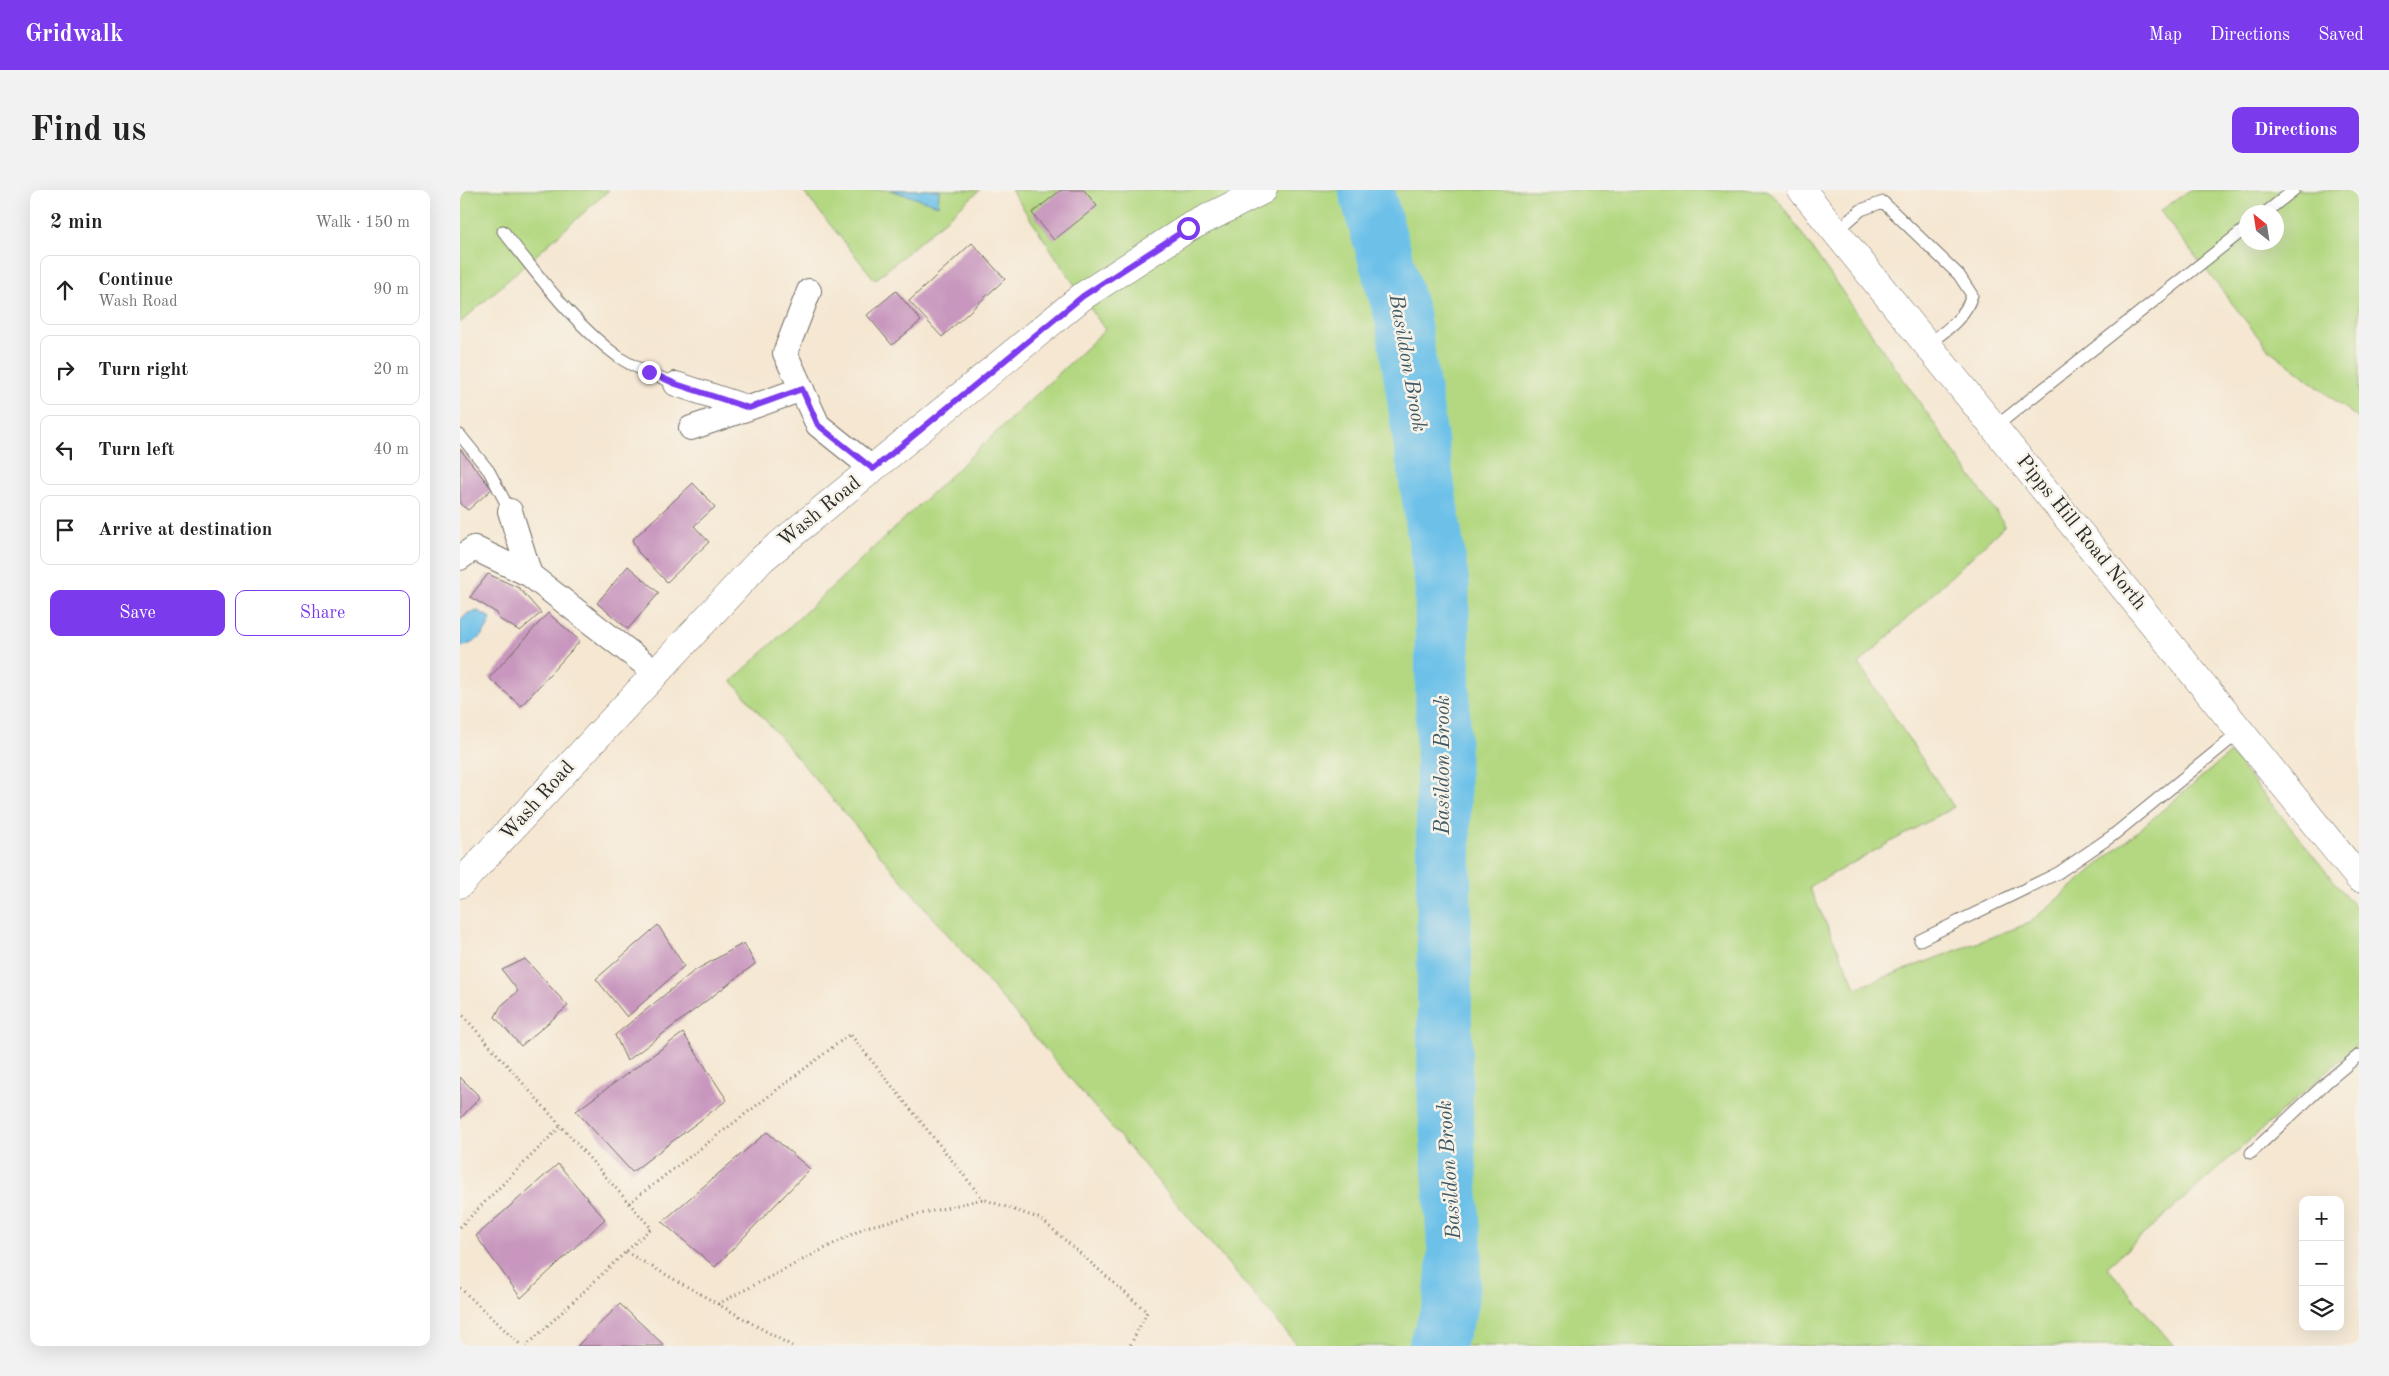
<!DOCTYPE html>
<meta charset="utf-8">
<style>
body{margin:0;font-family:"Old Standard TT",serif;background:#f2f2f2;color:#222}
.controls{position:absolute;right:15px;bottom:15px;display:grid;overflow:hidden;border-radius:10px;box-shadow:0 5px 20px #0002}
.controls button{width:45px;height:45px;display:grid;place-items:center;padding:0;border:0;border-bottom:1px solid #e0e0e0;background:#fff;color:#222;font:25px sans-serif}
.compass{position:absolute;left:1779px;top:15px;width:45px;height:45px;border-radius:50%;background:#fff;box-shadow:0 5px 20px #0002;rotate:330deg}
.stop{position:absolute;width:15px;height:15px;margin:-11px;border:4px solid #7c3aed;border-radius:50%;background:#fff}
.stop.end{background:#7c3aed;border-color:#fff;box-shadow:0 1px 5px #0008}
.list{margin:0;padding:0;list-style:none}
h2{display:flex;justify-content:space-between;align-items:center;height:65px;margin:0;padding:0 20px;font-size:21px}
h2 small{font-size:16px;font-weight:400;color:#767676}
.list li{display:grid;grid-template-columns:32px 1fr auto;gap:15px;align-items:center;box-sizing:border-box;height:70px;margin:0 10px 10px;padding:0 10px;border:1px solid #e0e0e0;border-radius:10px}
.list b{display:block;font-size:19px;white-space:nowrap}
.list p{margin:0;font-size:16px;white-space:nowrap;color:#767676}
.list em{font-size:16px;font-style:normal;color:#767676}
.actions{display:flex;gap:10px;padding:15px 20px}
.actions a{flex:1;padding:11px 0;border:1px solid #7c3aed;border-radius:10px;text-align:center;font-size:18px;color:#7c3aed}
.actions .main{background:#7c3aed;color:#fff}
.icon{flex:none;width:28px;height:28px;fill:none;stroke:currentColor;stroke-width:2;stroke-linecap:round;stroke-linejoin:round}
.map{position:relative;flex:none;width:1899px;height:1156px;overflow:hidden;border-radius:10px}
header{display:flex;align-items:center;gap:30px;box-sizing:border-box;height:70px;padding:0 25px;background:#7c3aed;color:#fff}
header strong{font-size:24px}
nav{display:flex;gap:28px;margin-inline-start:auto;font-size:18px}
.intro{display:flex;align-items:center;justify-content:space-between;box-sizing:border-box;height:120px;padding:0 30px}
h1{margin:0;font-size:35px}
.button{padding:12px 22px;border-radius:10px;background:#7c3aed;color:#fff;font-size:18px;font-weight:700}
main{display:flex;gap:30px;padding:0 30px}
aside{flex:1;background:#fff;border-radius:10px;box-shadow:0 5px 20px #0002}
.map>svg:first-child{display:block}
.green{fill:#b3d881;stroke:#6f8256;fill-rule:evenodd}
.water{fill:#6dc1e9;stroke:#4c768a}
.lines{fill:none;stroke-linecap:round;stroke-linejoin:round}
.river{stroke:#6dc1e9;stroke-width:55}
.building{fill:#c896be}
.lane-casing{stroke:#726d65;stroke-width:13}
.street-casing{stroke:#726d65;stroke-width:26}
.secondary-casing{stroke:#726d65;stroke-width:29}
.path{stroke:#726d65;stroke-width:3;stroke-dasharray:1 4;stroke-linecap:butt}
.lane{stroke:#fff;stroke-width:11}
.street{stroke:#fff;stroke-width:24}
.secondary{stroke:#fff;stroke-width:28}
.route{stroke:#7c3aed;stroke-width:6}
.labels{text-anchor:middle;dominant-baseline:central;stroke-width:5;stroke-linejoin:round;paint-order:stroke}
.street-label{font-size:20px;fill:#2b2b2b;stroke:#f7f3e8}
.water-label{font-size:21px;font-style:italic;fill:#3f5864;stroke:#f7f3e8}
</style>
<header>
<strong>Gridwalk</strong>
<nav><a>Map</a><a>Directions</a><a>Saved</a></nav>
</header>
<div class="intro"><h1>Find us</h1><a class="button">Directions</a></div>
<main>
<aside>
<h2>2 min<small>Walk · 150 m</small></h2>
<ul class="list">
<li><svg class="icon" aria-label="ahead" viewBox="0 0 24 24"><path d="M12 20V5M6 11l6-6 6 6"/></svg><div><b>Continue</b><p>Wash Road</p></div><em>90 m</em></li>
<li><svg class="icon" aria-label="right" viewBox="0 0 24 24"><path d="M7 20v-9h11M14 6l5 5-5 5"/></svg><div><b>Turn right</b></div><em>20 m</em></li>
<li><svg class="icon" aria-label="left" viewBox="0 0 24 24"><path d="M17 20v-9H6M10 6l-5 5 5 5"/></svg><div><b>Turn left</b></div><em>40 m</em></li>
<li><svg class="icon" aria-label="arrive" viewBox="0 0 24 24"><path d="M6 21V4h12l-3 4 3 4H6"/></svg><div><b>Arrive at destination</b></div></li>
</ul>
<div class="actions"><a class="main">Save</a><a>Share</a></div>
</aside>
<div class="map">
<svg width="1899" height="1156" viewBox="0 0 1899 1156">
<rect width="100%" height="100%" fill="#f7f3e8"/>
<filter id="ink" filterUnits="userSpaceOnUse"><feTurbulence type="fractalNoise" baseFrequency=".02" numOctaves="2"/><feDisplacementMap in="SourceGraphic" scale="10" xChannelSelector="R" yChannelSelector="G"/><feConvolveMatrix kernelMatrix="1 2 1 2 8 2 1 2 1" color-interpolation-filters="sRGB"/></filter>
<filter id="wash" filterUnits="userSpaceOnUse"><feTurbulence type="fractalNoise" baseFrequency=".0096" numOctaves="4" result="noise"/><feDisplacementMap in="SourceGraphic" scale="20" xChannelSelector="R" yChannelSelector="G"/><feGaussianBlur stdDeviation="1.12" result="paint"/><feColorMatrix in="noise" values="0 0 0 0 0 0 0 0 0 0 0 0 0 0 0 0 0 1.4 0 .05"/><feComposite in="paint" operator="in"/></filter>
<g filter="url(#wash)">
<rect width="100%" height="100%" fill="#f5e7d2"/>
<path class="green" d="M0,0H149L0,133Z
M342,0H520L415,90Z
M551,0H1307L1319,11L1545,335L1399,474L1494,617L1349,697L1396,798L1569,733L1770,563L1899,722V853L1647,1077L1714,1156H838L272,491L645,140Z
M1730,0H1899V229L1807,158L1700,21ZM1786,22H1816V52H1786Z"/>
<path class="water" d="M430,0H479L478,15Z
M18,421L31,428C27,443 17,453 1,457L0,431L8,423Z"/>
<g class="lines">
<path class="river" d="M906,0L942,126L982,394L985,911L995,1065L990,1118L976,1156"/>
</g>
<g id="blocks">
<path class="building" d="M601,0H624L637,16L594,50L572,23Z
M512,53L545,89L482,147L449,111Z
M436,101L461,131L432,155L407,125Z
M0,259L32,299L8,320L0,314Z
M233,293L255,317L234,336L249,352L207,392L178,362L172,350Z
M168,376L199,403L168,439L137,413Z
M28,384L59,398L81,423L60,441L39,429L37,423L10,407Z
M88,423L120,451L61,516L29,488Z
M198,735L224,776L167,827L136,789Z
M284,753L295,774L167,871L155,845L234,781Z
M65,769L108,816L61,856L35,827L41,816L58,801L42,780Z
M223,843L267,910L172,982L116,921Z
M0,887L20,907L0,929Z
M307,942L350,979L255,1077L202,1032Z
M98,974L145,1029L61,1108L16,1046Z
M160,1114L205,1156H117Z"/>
</g>
</g>
<g filter="url(#ink)">
<use href="#blocks" fill-opacity="0" stroke="#726d65" stroke-width="1"/>
<g class="lines">
<defs>
<path id="lane" d="M1806,22L1834,0
M43,41C79,86 113,134 160,168C176,179 198,186 216,194
M1377,41L1401,20L1423,12L1499,85L1512,105C1505,128 1487,140 1468,154
M1535,237L1786,38
M0,245L29,281L50,321
M1460,750L1598,683L1652,646L1781,541
M1791,963L1868,891L1899,865"/>
<path id="street" d="M349,101L325,163L358,235L413,279
M216,194L289,218L342,199
M231,238L289,218
M50,321L70,385L195,482
M0,368L14,358L70,385"/>
<path id="secondary" d="M1342,0L1899,688
M0,694L302,369L623,106L728,38L803,0"/>
</defs>
<use href="#lane" class="lane-casing"/>
<use href="#street" class="street-casing"/>
<use href="#secondary" class="secondary-casing"/>
<path class="path" d="M0,822L191,1038L66,1156
M169,1013L390,844L523,1009
M0,1037L100,937
M166,1062L332,1156
M0,1098L62,1156
M258,1114L406,1037L523,1009L581,1029L687,1122L670,1156"/>
<use href="#lane" class="lane"/>
<use href="#street" class="street"/>
<use href="#secondary" class="secondary"/>
</g>
</g>
<g class="lines" filter="url(#ink)">
<path class="route" d="M189,182L216,194L289,218L342,199L358,235L413,279L623,106L728,38"/>
</g>
<g class="labels">
<g class="street-label">
<text transform="translate(360 322) rotate(-39)">Wash Road</text>
<text transform="translate(1621 343) rotate(51)">Pipps Hill Road North</text>
<text transform="translate(78 611) rotate(-48)">Wash Road</text>
</g>
<g class="water-label">
<text transform="translate(947 173) rotate(80)">Basildon Brook</text>
<text transform="translate(983 575) rotate(-90)">Basildon Brook</text>
<text transform="translate(990 980) rotate(-94)">Basildon Brook</text>
</g>
</g>
</svg>
<div class="controls">
<button>+</button>
<button>−</button>
<button><svg class="icon" aria-label="layers" viewBox="0 0 24 24"><path d="M12 4l9 5-9 5-9-5zM3 14l9 5 9-5"/></svg></button>
</div>
<svg class="compass" viewBox="-18 -18 36 36"><path d="M0-13l5 13h-10z" fill="#e53935"/><path d="M0 13l5-13h-10z" fill="#767676"/></svg>
<div class="stop" style="left:728px;top:38px"></div>
<div class="stop end" style="left:189px;top:182px"></div>
</div>
</main>
